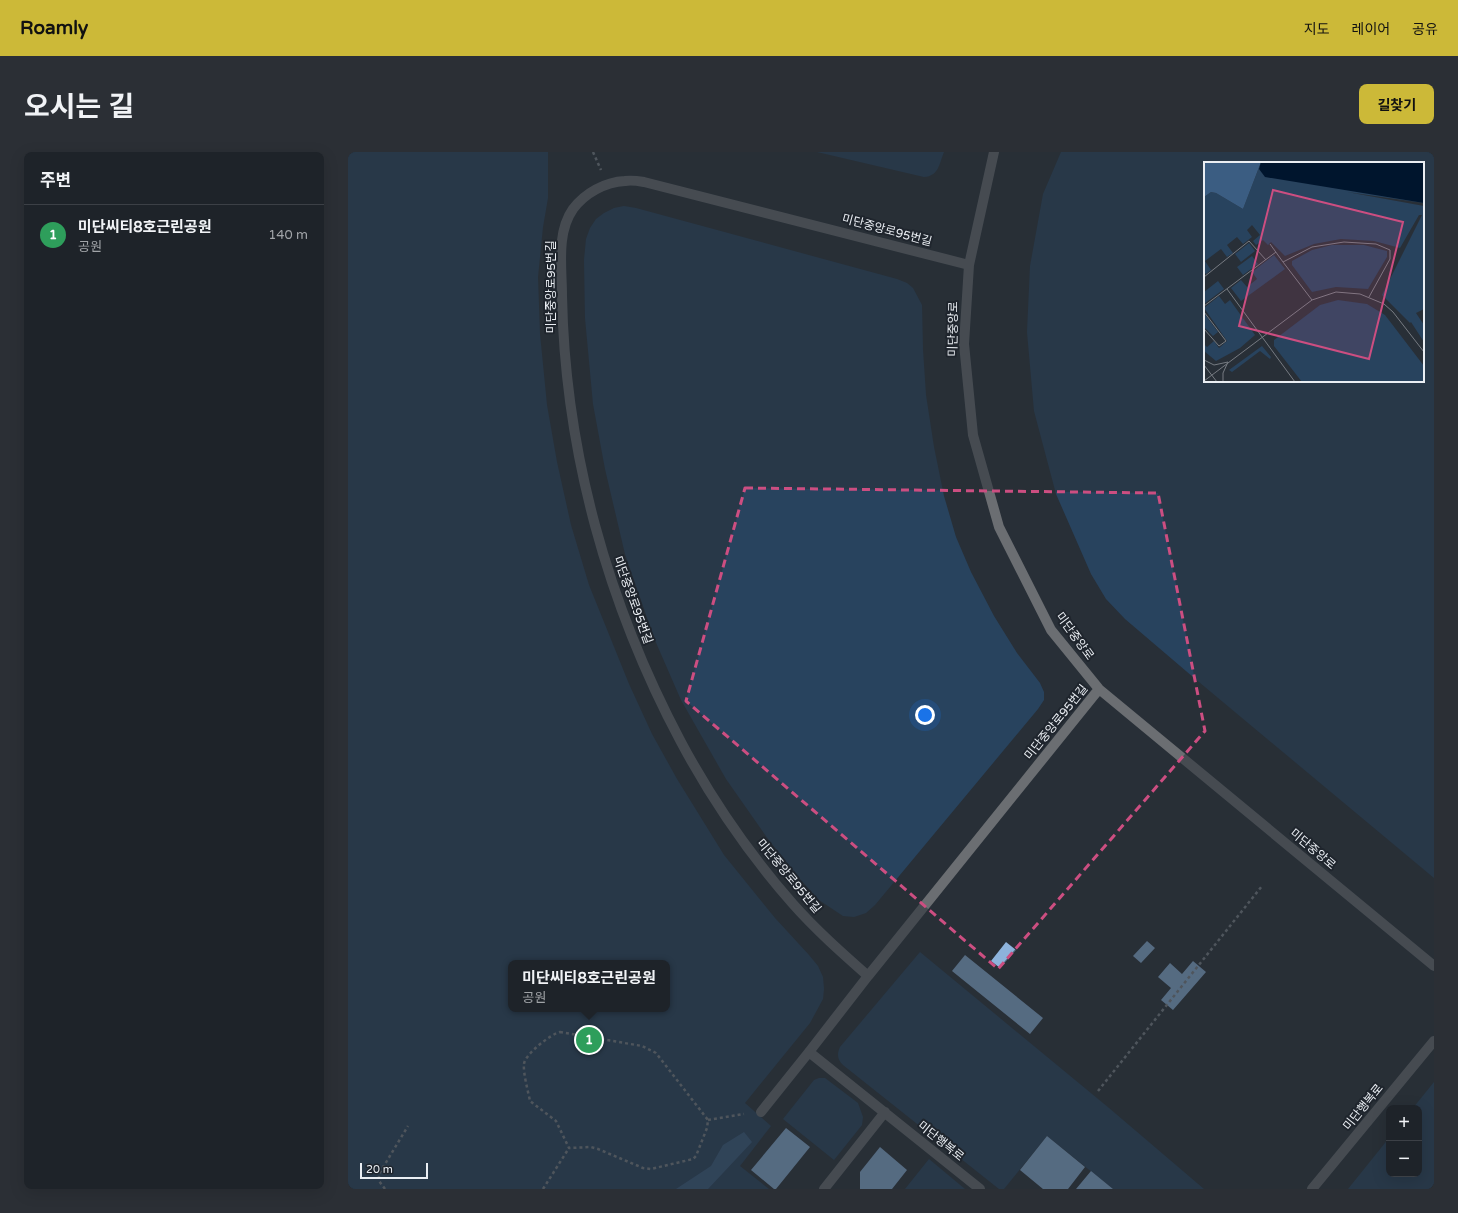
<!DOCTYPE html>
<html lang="ko">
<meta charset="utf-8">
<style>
body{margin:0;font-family:"Varela Round","Noto Sans KR",sans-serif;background:#2b2f35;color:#f1f3f6}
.controls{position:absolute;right:12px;bottom:12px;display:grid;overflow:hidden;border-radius:8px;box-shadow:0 4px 16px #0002}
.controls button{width:36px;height:36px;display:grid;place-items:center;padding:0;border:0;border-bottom:1px solid #3c4046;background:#1e2329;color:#f1f3f6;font:20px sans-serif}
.scale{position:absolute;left:12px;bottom:10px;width:68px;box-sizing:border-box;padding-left:4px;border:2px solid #eaeef3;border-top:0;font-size:11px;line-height:14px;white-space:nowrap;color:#eaeef3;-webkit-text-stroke:3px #1f252d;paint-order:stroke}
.you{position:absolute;left:577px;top:563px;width:14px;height:14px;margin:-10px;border:3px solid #fff;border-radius:50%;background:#1a73e8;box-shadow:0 0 0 6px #1a73e833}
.badge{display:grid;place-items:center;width:26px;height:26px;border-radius:50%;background:#ccb938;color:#fff;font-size:13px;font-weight:700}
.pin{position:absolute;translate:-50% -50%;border:2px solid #fff;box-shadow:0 1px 4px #0006}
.popup{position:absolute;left:160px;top:808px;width:162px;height:52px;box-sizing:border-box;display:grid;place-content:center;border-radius:8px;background:#1e2329;filter:drop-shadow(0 1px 3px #0005);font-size:13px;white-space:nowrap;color:#a1a4a8}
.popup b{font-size:15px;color:#f1f3f6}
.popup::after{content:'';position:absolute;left:50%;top:100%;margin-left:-8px;border:8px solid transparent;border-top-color:#1e2329}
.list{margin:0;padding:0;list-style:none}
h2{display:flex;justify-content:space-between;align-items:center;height:52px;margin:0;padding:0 16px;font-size:17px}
h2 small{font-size:13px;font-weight:400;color:#a1a4a8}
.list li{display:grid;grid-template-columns:26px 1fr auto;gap:12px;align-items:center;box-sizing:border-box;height:60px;padding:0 16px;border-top:1px solid #3c4046}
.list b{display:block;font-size:15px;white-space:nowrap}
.list p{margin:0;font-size:13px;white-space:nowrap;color:#a1a4a8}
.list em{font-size:13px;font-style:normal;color:#a1a4a8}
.map{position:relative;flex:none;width:1086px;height:1037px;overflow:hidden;border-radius:8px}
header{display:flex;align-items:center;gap:24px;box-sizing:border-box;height:56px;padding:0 20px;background:#ccb938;color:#111}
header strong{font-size:19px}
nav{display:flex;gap:22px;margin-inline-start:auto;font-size:14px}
.intro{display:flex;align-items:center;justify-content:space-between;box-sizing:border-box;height:96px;padding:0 24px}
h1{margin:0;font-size:28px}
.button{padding:10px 18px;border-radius:8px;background:#ccb938;color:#111;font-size:14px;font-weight:700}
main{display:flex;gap:24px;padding:0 24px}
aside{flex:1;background:#1e2329;border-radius:8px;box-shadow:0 4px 16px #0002}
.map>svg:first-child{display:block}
.green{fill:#28435e;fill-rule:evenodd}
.forest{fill:#3b5d82}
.building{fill:#8db3dc}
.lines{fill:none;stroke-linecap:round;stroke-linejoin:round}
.path{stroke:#7e848a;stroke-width:2.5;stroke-dasharray:3 3;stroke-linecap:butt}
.minor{stroke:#6b6e72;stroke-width:10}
.marked{fill:none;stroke:#cc4e81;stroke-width:3;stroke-dasharray:8 5;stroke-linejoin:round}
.labels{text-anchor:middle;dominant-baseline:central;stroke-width:4;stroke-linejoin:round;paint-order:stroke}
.street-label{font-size:12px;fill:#eaeef3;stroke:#1f252d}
.inset-road{fill:none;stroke:#767b82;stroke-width:1}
.view{fill:#cc4e81;fill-opacity:0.15;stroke:#cc4e81;stroke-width:2}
.inset-edge{fill:none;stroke:#eaeef3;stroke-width:2}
</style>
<header>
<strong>Roamly</strong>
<nav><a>지도</a><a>레이어</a><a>공유</a></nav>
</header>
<div class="intro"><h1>오시는 길</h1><a class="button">길찾기</a></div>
<main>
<aside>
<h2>주변<small></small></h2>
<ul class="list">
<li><span class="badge" style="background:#2e9e5b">1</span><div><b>미단씨티8호근린공원</b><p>공원</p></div><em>140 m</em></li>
</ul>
</aside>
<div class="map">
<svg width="1086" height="1037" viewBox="0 0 1086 1037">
<rect width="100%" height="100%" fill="#282f37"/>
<path class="green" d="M0,0H200V46L195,75L190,125L192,182L199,253L209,310L223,373L241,433L281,532L304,582L329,627L376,703L427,766L461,803L470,814L475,825L476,837L475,847L462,871L397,951L423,974L392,1014L421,1037H0ZM163,811H319V857H163Z
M469,0H596C591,12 591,24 576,25Z
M713,0H1086V726L845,525L777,467L758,447L743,422L708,342L686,259L679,180L682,114L695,42ZM857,11H1075V229H857Z
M276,54L288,56L549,127L559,131L565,136L574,153L575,198L578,243L586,295L596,344L608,385L623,420L646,464L669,501L692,531L696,540V548L690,557L527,753L518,761L506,765L495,764L471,748L452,727L420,687L378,627L333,548L306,486L277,402L257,317L245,252L237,166L236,108L238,87L242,76L248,67L256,61L266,56Z
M572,800L761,956L856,1037H765L699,984L656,1037H651L495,913C489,907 489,902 492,895Z
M471,926H477L510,951L515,965L514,973L486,1008L435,967L466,928Z
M1086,930V1037H1000L1041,986V1022H1071V956H1065Z
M581,1007L617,1037H557Z"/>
<path class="forest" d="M396,980L404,990L360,1037H328L363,1014L375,993Z"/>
<path class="building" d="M799,789L807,796L793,811L785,804Z
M658,790L668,798L652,816L643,809Z
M617,803L695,866L682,882L604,819Z
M845,809L858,820L825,858L813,848L823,836L810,825L822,811L834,822Z
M438,976L462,995L428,1037H426L403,1018Z
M699,984L737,1015L720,1037H695L672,1018Z
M532,995L559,1018L544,1037H512V1020Z
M743,1019L765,1037H728Z"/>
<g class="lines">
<path class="path" d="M245,0L253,18
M212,880L294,894L308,901L360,968L359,976L348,1004L345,1007L303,1017L295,1016L250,997L243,995L221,996L208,969L182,949C180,939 175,921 176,912C177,902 203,882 212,880Z
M750,939L914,734
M360,968L396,962
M37,1037L31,1029V1022L60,974
M195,1037L221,996"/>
<path class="minor" d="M646,0L621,113L616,192L625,283L651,375L703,478L751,537L1086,814
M621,113L296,30C290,29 283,28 277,29C257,30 237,41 225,57C208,81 214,116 214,144C217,300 260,453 333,590C364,648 402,703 445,752C468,778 494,801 520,824L751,537
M461,900L632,1037
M413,960L461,900L520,824
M476,1037L537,960
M964,1037L1086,889"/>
</g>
<path d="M0 0H1086V1037H0ZM397,336L810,341L857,579L650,817L338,549Z" fill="#282f37" fill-opacity=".55" fill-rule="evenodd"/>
<path class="marked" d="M397,336L810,341L857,579L650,817L338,549Z"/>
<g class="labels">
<g class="street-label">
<text transform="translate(539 78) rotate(15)">미단중앙로95번길</text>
<text transform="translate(203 135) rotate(-90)">미단중앙로95번길</text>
<text transform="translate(605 177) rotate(-89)">미단중앙로</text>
<text transform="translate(285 448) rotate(70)">미단중앙로95번길</text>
<text transform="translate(727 484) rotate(54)">미단중앙로</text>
<text transform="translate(708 570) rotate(-51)">미단중앙로95번길</text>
<text transform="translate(965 697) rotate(40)">미단중앙로</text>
<text transform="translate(441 724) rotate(50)">미단중앙로95번길</text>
<text transform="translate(1015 955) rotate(-51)">미단행복로</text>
<text transform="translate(593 989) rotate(39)">미단행복로</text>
</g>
</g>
<g transform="translate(856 10)">
<rect width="220" height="220" fill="#282f37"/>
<path d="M57,0H220V41L143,30L220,44V147L212,151L220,163V180L207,160L206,161L178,133L218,53H215L196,86L170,79L137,77L110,82L81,94L67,80L64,83L59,78L52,83L49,79L56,73L48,63L43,68L48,75L39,82L33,75L23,83L29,91L23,95L17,87L1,99L7,108L2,112L0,110V35L7,30L12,31L39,47ZM45,81L51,89L37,100L31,92ZM128,83H160L183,89V95L164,127L132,125L108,130L88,103V99L108,88ZM70,93L81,107L37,139L27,126L37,118L43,125L53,117L48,110ZM48,94L54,102L39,113L33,105ZM14,119L20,127L0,142V130ZM15,134L21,142L26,138L51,173L36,186L12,199L0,189V182L3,185L10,179L15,186L23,179L0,146ZM134,138L163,142L181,153L220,204V220H98L70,184V178L116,143ZM0,151L14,170L9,174L0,165ZM58,184L67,195L66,197L56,189L28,210L25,208Z" fill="#28435e"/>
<path d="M0,0H57L39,47L12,31L7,30L0,35Z" fill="#3b5d82"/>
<path d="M57,0H220V41L61,15L55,7Z" fill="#00152d"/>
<path class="inset-road" d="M66,82L79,100M0,115L45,79L62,98M23,127L91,220M108,138L79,100L108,85L140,80L172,82L186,88V97L165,135M0,144L72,90M0,150L22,179L15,184L0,167M0,198L10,203L24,200L19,211V220M0,203L13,220M0,219L108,138L132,130L156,132L180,142L189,150L220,190"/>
<path class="view" d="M69,28L199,60L165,197L35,164Z"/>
<rect width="220" height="220" class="inset-edge"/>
</g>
</svg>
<div class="controls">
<button>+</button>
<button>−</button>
</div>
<div class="scale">20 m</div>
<div class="you"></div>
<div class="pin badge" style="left:241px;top:888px;background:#2e9e5b">1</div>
<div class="popup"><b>미단씨티8호근린공원</b>공원</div>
</div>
</main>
